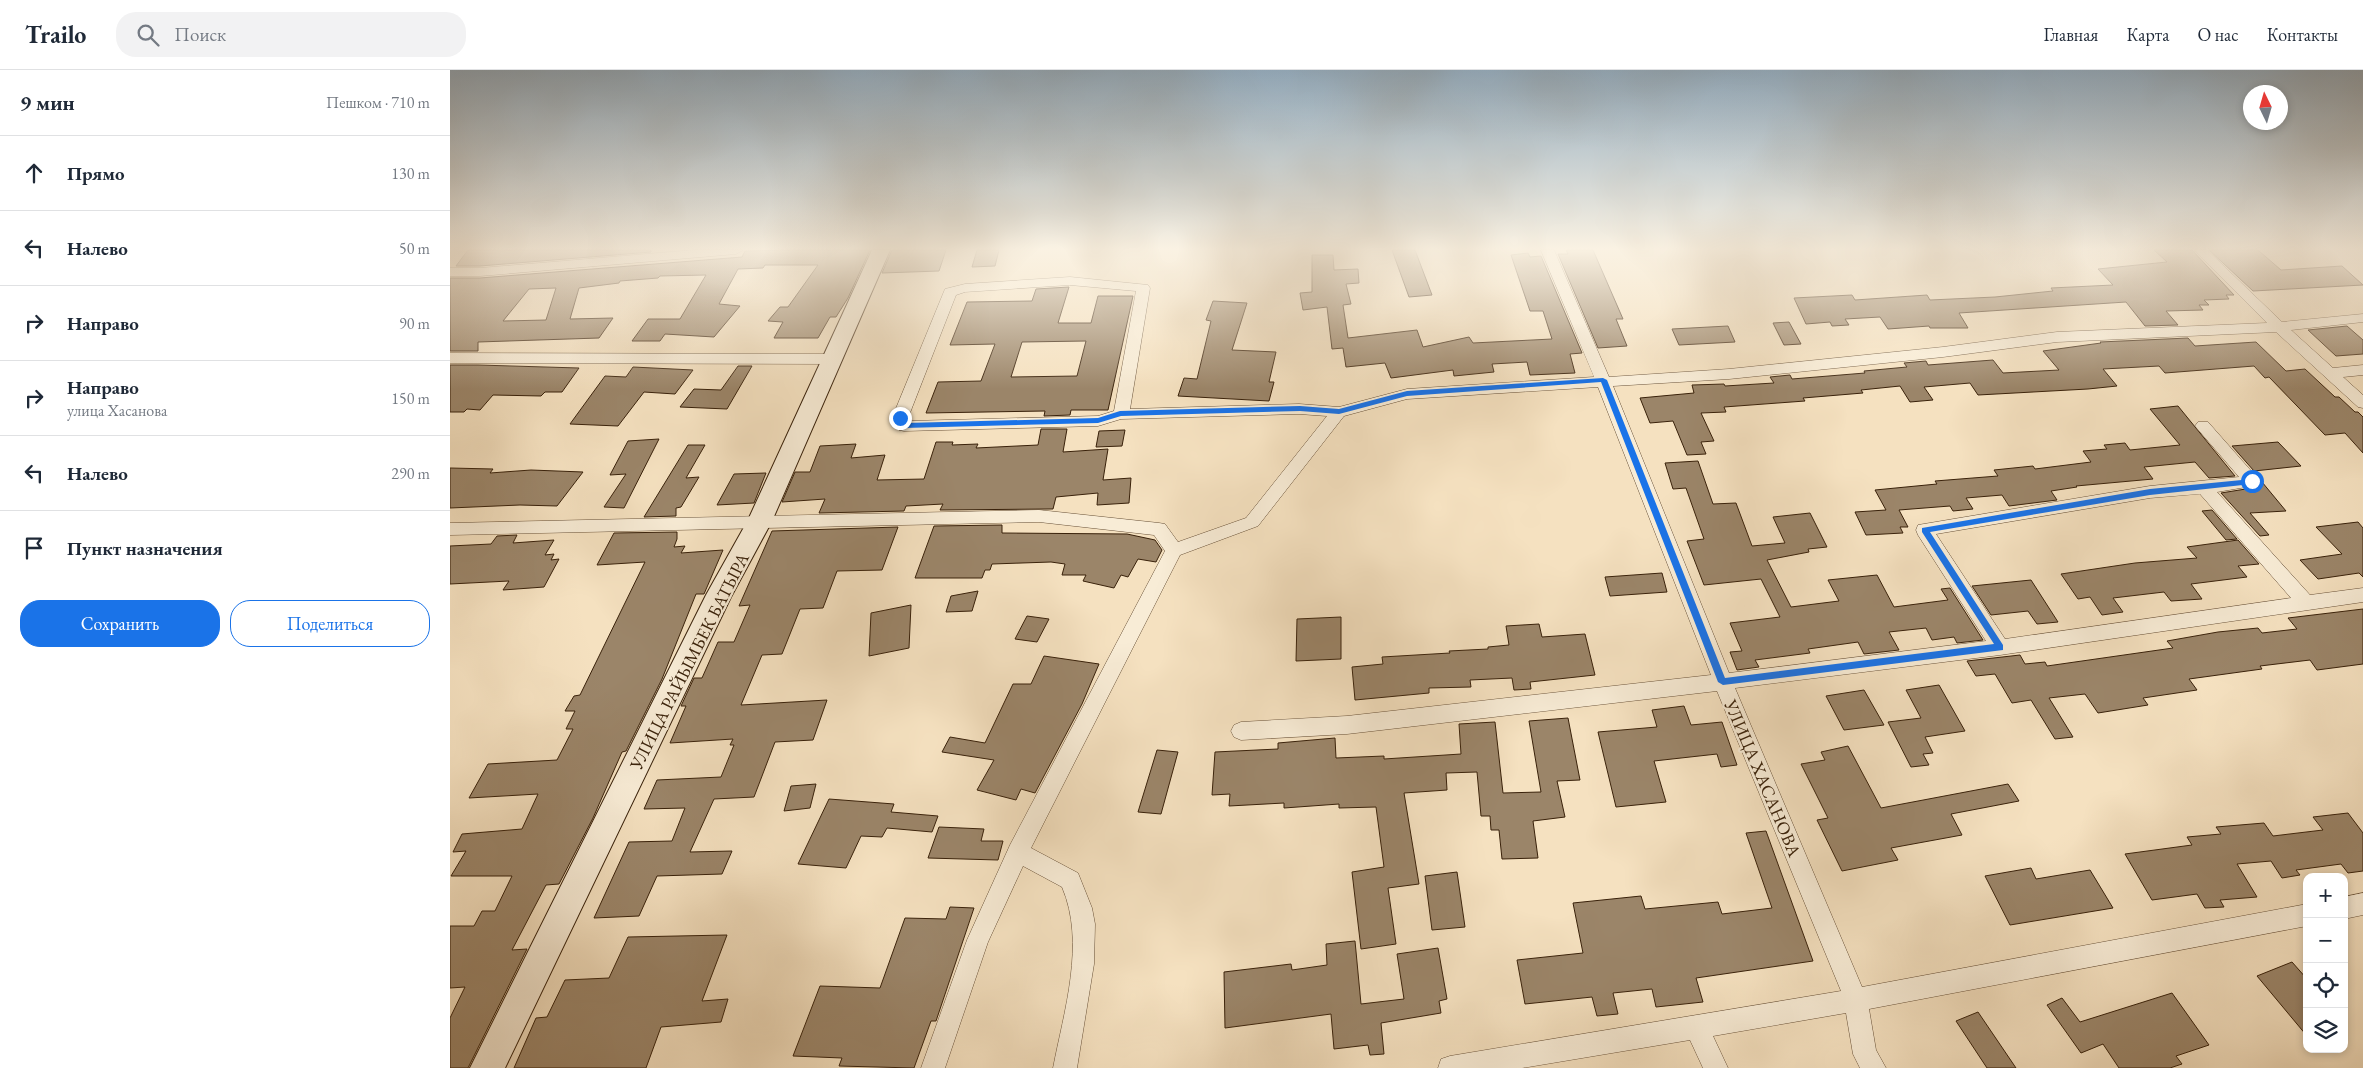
<!DOCTYPE html>
<html lang="ru">
<meta charset="utf-8">
<style>
body{margin:0;font-family:"EB Garamond",serif;background:#f2f2f3;color:#1f2937}
.controls{position:absolute;right:15px;bottom:15px;display:grid;overflow:hidden;border-radius:10px;box-shadow:0 2px 8px #0003}
.controls button{width:45px;height:45px;display:grid;place-items:center;padding:0;border:0;border-bottom:1px solid #e0e1e3;background:#fff;color:#1f2937;font:25px sans-serif}
.compass{position:absolute;left:1793px;top:15px;width:45px;height:45px;border-radius:50%;background:#fff;box-shadow:0 2px 8px #0003;rotate:355deg}
.stop{position:absolute;width:15px;height:15px;margin:-11px;border:4px solid #1a73e8;border-radius:50%;background:#fff}
.stop.end{background:#1a73e8;border-color:#fff;box-shadow:0 1px 5px #0008}
.list{margin:0;padding:0;list-style:none}
h2{display:flex;justify-content:space-between;align-items:center;height:65px;margin:0;padding:0 20px;font-size:21px}
h2 small{font-size:16px;font-weight:400;color:#747a83}
.list li{display:grid;grid-template-columns:32px 1fr auto;gap:15px;align-items:center;box-sizing:border-box;height:75px;padding:0 20px;border-top:1px solid #e0e1e3}
.list b{display:block;font-size:19px;white-space:nowrap}
.list p{margin:0;font-size:16px;white-space:nowrap;color:#747a83}
.list em{font-size:16px;font-style:normal;color:#747a83}
.actions{display:flex;gap:10px;padding:15px 20px}
.actions a{flex:1;padding:11px 0;border:1px solid #1a73e8;border-radius:20px;text-align:center;font-size:18px;color:#1a73e8}
.actions .main{background:#1a73e8;color:#fff}
.icon{flex:none;width:28px;height:28px;fill:none;stroke:currentColor;stroke-width:2;stroke-linecap:round;stroke-linejoin:round}
.map{position:relative;flex:none;width:1913px;height:998px;overflow:hidden}
header{display:flex;align-items:center;gap:30px;box-sizing:border-box;height:70px;padding:0 25px;background:#fff;border-bottom:1px solid #e0e1e3}
header strong{font-size:24px}
nav{display:flex;gap:28px;margin-inline-start:auto;font-size:18px}
.search{width:350px;height:45px;background:#f2f2f3;display:flex;align-items:center;gap:12px;box-sizing:border-box;padding:0 18px;border-radius:20px;color:#747a83;font-size:19px}
main{display:flex}
aside{flex:1;background:#fff}
.map>svg:first-child{display:block}
.building{fill:#9b8569;stroke:#39210a;fill-rule:evenodd}
.lines{fill:none;stroke-linecap:round;stroke-linejoin:round}
.street-casing{stroke:#685138;stroke-width:1}
.secondary-casing{stroke:#39210a;stroke-width:2}
.street{fill:#f8ecd6;fill-rule:evenodd}
.secondary{fill:#f8ecd6;fill-rule:evenodd}
.route{fill:#1a73e8}
.labels{text-anchor:middle;dominant-baseline:central;stroke-width:4.5;stroke-linejoin:round;paint-order:stroke}
.street-label{font-size:18px;fill:#39210a;stroke:#f8ecd6}
</style>
<header>
<strong>Trailo</strong>
<div class="search"><svg class="icon" aria-label="search" viewBox="0 0 24 24"><circle cx="10" cy="10" r="6"/><path d="M15 15l6 6"/></svg>Поиск</div>
<nav><a>Главная</a><a>Карта</a><a>О нас</a><a>Контакты</a></nav>
</header>
<main>
<aside>
<h2>9 мин<small>Пешком · 710 m</small></h2>
<ul class="list">
<li><svg class="icon" aria-label="ahead" viewBox="0 0 24 24"><path d="M12 20V5M6 11l6-6 6 6"/></svg><div><b>Прямо</b></div><em>130 m</em></li>
<li><svg class="icon" aria-label="left" viewBox="0 0 24 24"><path d="M17 20v-9H6M10 6l-5 5 5 5"/></svg><div><b>Налево</b></div><em>50 m</em></li>
<li><svg class="icon" aria-label="right" viewBox="0 0 24 24"><path d="M7 20v-9h11M14 6l5 5-5 5"/></svg><div><b>Направо</b></div><em>90 m</em></li>
<li><svg class="icon" aria-label="right" viewBox="0 0 24 24"><path d="M7 20v-9h11M14 6l5 5-5 5"/></svg><div><b>Направо</b><p>улица Хасанова</p></div><em>150 m</em></li>
<li><svg class="icon" aria-label="left" viewBox="0 0 24 24"><path d="M17 20v-9H6M10 6l-5 5 5 5"/></svg><div><b>Налево</b></div><em>290 m</em></li>
<li><svg class="icon" aria-label="arrive" viewBox="0 0 24 24"><path d="M6 21V4h12l-3 4 3 4H6"/></svg><div><b>Пункт назначения</b></div></li>
</ul>
<div class="actions"><a class="main">Сохранить</a><a>Поделиться</a></div>
</aside>
<div class="map">
<svg width="1913" height="998" viewBox="0 0 1913 998">
<rect width="100%" height="100%" fill="#f5e1c0"/>
<filter id="stains"><feTurbulence type="fractalNoise" baseFrequency=".004" numOctaves="4"/><feColorMatrix values="0 0 0 0 .2 0 0 0 0 .09 0 0 0 0 .02 0 0 0 .5 -.17"/></filter>
<radialGradient id="worn" r=".72"><stop offset=".6" stop-color="#630" stop-opacity="0"/><stop offset="1" stop-color="#630" stop-opacity=".3"/></radialGradient>
<path class="building" d="M18,180H201V182L30,196H6Z
M336,180H420L398,228L386,247H380L368,268H324L333,252L318,251L330,237H338L368,195H315L313,198L288,199L269,234L290,236L264,267L215,264L210,271H182L198,249H230L256,205L210,206L208,208L170,211L169,213L129,218L120,249L163,248L149,268L28,272V281H0V208H30L292,187L295,181ZM106,218L96,250L53,251L79,219Z
M442,180H496L489,201L432,203Z
M527,180H549L545,196L522,197Z
M942,180H965L982,225L959,227Z
M1116,180H1143L1173,249H1166L1177,276L1148,278L1108,184H1118Z
M1704,180H1742L1784,225H1776L1779,229L1754,230L1759,235H1749L1753,240L1716,241L1728,255L1695,256L1676,232L1509,243L1518,258H1480L1479,256L1438,259L1430,247L1395,249L1399,255L1382,256L1380,252L1356,254L1344,228L1402,225L1405,230L1477,225L1480,230L1545,227L1603,221L1601,218L1663,215L1648,199L1717,192Z
M1759,180H1808L1831,200L1892,196L1913,215L1803,221Z
M1078,183L1080,187L1091,186L1132,283L1120,284L1125,303L1080,305L1077,292L1042,294L1044,302L1004,306L1003,300L941,308L935,293L896,297L893,278L882,279L877,237L853,240L850,223L862,222V185H883L884,200L908,199L909,213L896,214L901,234L893,235L898,268L967,260L973,277L1019,267L1023,273L1102,269L1093,241H1080L1061,185Z
M619,217L608,253H641L648,226H683L658,340H621L620,345L594,346L595,341L476,343L488,312L531,311L545,274L500,275L517,232L582,231L586,219ZM636,271L627,306L561,307L572,272Z
M763,231L797,233L782,280L826,282L819,312H824L819,331L728,326L734,308L747,309L761,251L756,250Z
M1339,252L1351,274L1334,275L1323,253Z
M1278,256L1285,272L1229,275L1222,259Z
M1897,256L1913,270V284L1886,286L1858,260Z
M1738,268L1745,276L1806,272L1836,301L1855,299L1885,327H1889L1905,342H1908L1913,347V383L1895,363L1875,365L1819,307L1815,308L1804,296L1715,303L1709,296L1653,299L1667,316L1638,319L1528,325L1520,313L1474,317L1483,330L1460,332L1450,316L1411,320L1413,323L1353,328L1355,331L1274,337L1276,342L1251,343L1264,371L1251,372L1256,384L1237,385L1223,351L1200,353L1190,328L1244,323L1242,315L1274,314L1275,316L1324,313L1320,307L1340,305L1342,309L1415,303L1414,301L1457,297L1454,293L1476,291L1478,295L1543,290L1553,303L1609,300L1593,281L1651,273L1650,272Z
M0,295H28L129,298L112,322H95L91,326L43,325L30,340L17,339L14,342H0Z
M288,296H302L277,339L230,337L244,319L271,320Z
M183,297L243,300L225,324L194,322L168,356L120,354L155,306L176,307Z
M1728,336L1785,406L1759,408L1745,392L1694,397L1703,409L1626,416L1627,417L1601,421L1607,430L1559,436L1552,425L1516,428L1523,439L1503,441L1500,436L1449,440L1458,457H1450L1453,463L1416,465L1405,442L1436,440L1425,420L1487,414L1485,411L1548,406L1544,400L1583,396L1585,399L1641,392L1633,381L1657,379L1654,375L1675,373L1680,380L1730,375L1700,339Z
M591,359H617L613,382L658,379L653,410L681,408L679,433L647,435L648,423L606,427L603,439H600L490,440L493,434L456,436L454,441L369,443L375,429L332,432L345,402H360L370,376L406,374L401,388L435,385L427,410L474,409L486,372H503L502,375L528,374L526,378L588,375Z
M675,360L672,376L646,377L649,361Z
M209,369L174,438L154,437L176,404L160,405L178,371Z
M1828,372L1851,396L1804,401L1782,376Z
M238,375H255L236,408L249,407L231,437L226,438V446L194,447Z
M1248,391L1263,434L1286,433L1302,476L1335,473L1323,447L1360,443L1377,477L1358,479L1359,482L1317,490L1341,537L1389,531L1378,510L1427,505L1444,537L1498,530L1491,519L1500,518L1533,570L1507,573L1504,567L1482,570L1476,558L1439,562L1449,580L1414,584L1408,572L1358,579L1360,583L1305,590L1309,597L1287,600L1280,582L1292,581L1280,553L1330,547L1311,509L1254,515L1237,471L1254,469L1236,418L1223,419L1215,393Z
M0,398L43,399L40,403L81,400L133,402L107,436L70,435L0,438Z
M316,403L304,433L267,435L284,404Z
M1812,412L1836,441L1800,443L1819,465L1810,466L1771,423L1808,417Z
M1762,440L1787,469L1776,470L1752,441Z
M1908,452L1913,458V507L1909,503L1868,509L1850,490L1892,484L1866,457Z
M552,455V463L677,464L705,470L712,480L706,492L688,489L678,507L671,505L664,518L633,511L636,505H612L615,494L601,492L542,494L540,500H535L532,508H465L484,456Z
M448,457L432,500L387,501L373,538L350,539L332,584L312,585L291,635L377,630L363,670L325,672L304,727L264,729L240,782L282,781L272,804L207,806L189,846L144,848L179,772L222,771L235,738L194,739L207,710L271,707L284,675H280L283,669L220,673L236,636H231L244,608H252L268,572H284L300,535L289,536L322,461Z
M227,462V469L224,477L235,476L231,483L273,480L254,524H246L212,609L176,681L172,682L143,748L109,814L96,815L62,880L77,879L18,998H0V948L15,917L0,918V856H24L32,841H45L62,806H1L16,781L3,782L12,764L72,759L88,724L19,728L38,694L107,690L123,659H116L125,641H115L124,626L130,625L195,492L147,495L164,463Z
M67,465L63,473L104,470L95,485L104,484L101,490L109,489L94,517L53,520L59,511L0,514V476L41,474L47,466Z
M1788,470L1809,494L1788,496L1797,507L1741,514L1752,529L1721,531L1714,522L1663,528L1673,542L1652,545L1640,527L1628,529L1611,504L1685,493L1747,488L1737,477Z
M1212,503L1217,522L1160,526L1155,507Z
M1581,510L1608,552L1587,554L1578,541L1541,545L1522,516Z
M528,521L522,541L496,542L501,526Z
M461,535L459,578L419,586L421,543Z
M1913,539V594L1867,600L1860,590L1810,596L1812,599L1739,609L1747,620L1693,628L1698,635L1648,643L1635,624L1599,628L1623,667L1605,669L1581,630L1562,633L1545,604L1526,606L1517,591L1570,585L1575,594L1595,592L1597,596L1723,578L1717,571L1768,562L1808,558L1812,563L1847,559L1838,548Z
M577,546L599,549L587,572L565,569Z
M891,547V589L846,591L847,549Z
M1089,554L1092,567L1135,564L1145,605L1080,612L1081,619L1064,620L1062,608L1020,610L1021,617L979,618V623L905,630L902,597L933,594L932,587L1000,583L999,581L1038,579V577L1059,575L1056,556Z
M594,586L649,594L632,634L585,723L571,719L566,730L527,720L544,690L492,682L500,667L535,673L563,614H581Z
M1489,615L1515,661L1475,667L1483,683L1473,684L1479,695L1461,697L1438,652L1471,648L1456,620Z
M1414,620L1434,655L1394,660L1376,626Z
M1234,636L1241,655L1272,652L1287,695L1271,697L1267,684L1204,691L1216,732L1166,737L1148,662L1207,657L1202,640Z
M1118,648L1130,710L1107,711L1115,747L1083,751L1088,788L1052,789L1049,760H1041L1040,746H1031L1027,702L996,703L997,720L954,723L969,814L938,818L946,874L911,879L902,802L934,797L926,737L889,738V734L834,738V733L779,736L780,724L762,725L765,682L828,679V673L885,668L886,688L934,686V689L1011,684L1009,654L1045,652L1053,723L1091,722L1079,651Z
M1398,676L1431,738L1558,714L1569,731L1501,744L1512,765L1441,778L1448,790L1392,801L1367,750L1378,748L1351,694L1375,690L1371,682Z
M707,680L728,682L711,744L688,742Z
M366,714L360,738L334,741L341,716Z
M379,729L444,734L441,742L488,746L482,762L437,758L432,767L411,766L396,798L348,794Z
M1898,743L1913,763V801L1898,803L1891,794L1846,800L1850,805L1832,808L1821,791L1787,794L1807,827L1770,830L1774,837L1755,838L1747,824L1702,830L1675,784L1742,775L1737,767L1771,764L1766,757L1814,753L1823,766L1873,760L1863,747Z
M489,757L534,759L531,771H553L548,790L478,788Z
M1316,761L1363,891L1246,908L1253,932L1206,937L1202,919L1163,923L1168,944L1147,946L1142,927L1075,934L1067,890L1133,883L1123,833L1191,826L1195,839L1268,832L1272,844L1322,838L1296,763Z
M1581,798L1586,809L1640,800L1663,838L1560,855L1535,806Z
M1007,802L1015,857L982,860L975,806Z
M500,837L524,838L486,951H481L464,998L389,996L392,988L343,986L370,916L430,918L455,848L496,849Z
M277,865L252,931L278,929L271,952L211,957L196,998H64L86,948L97,947L115,910L159,908L178,867Z
M905,871L911,934L954,929L947,884L988,878L997,929L989,931L991,943L931,953L934,984L920,985L918,975L884,979L881,944L775,958L774,902L841,894L842,900L877,895L876,874Z
M1842,892L1857,909V966L1807,906Z
M1722,923L1759,975L1726,986L1732,994L1720,998H1669L1653,974L1631,983L1597,935L1612,928L1630,952Z
M1528,942L1566,998H1537L1506,951Z"/>
<g class="lines">
<defs>
<path id="street" d="M244,180H293L286,184L30,206H0V198H30Z
M1091,180H1104L1159,307L1279,299L1493,277L1607,262L1817,253L1744,180H1757L1832,252L1913,244V252L1841,260L1883,298L1913,295V305L1893,307L1913,325V338L1908,337L1826,262L1607,272L1493,287L1279,309L1163,316L1279,603L1536,571L1468,465L1466,460L1468,455L1700,416L1789,407L1745,356L1748,352H1758L1810,411L1808,415L1767,422L1860,525L1913,518V532L1550,585L1285,618L1412,917L1857,834V856L1419,939L1426,980L1436,998H1410L1403,984L1396,943L1263,966L1278,998H1253L1240,970L1072,998H988L991,989L1000,986L1391,921L1267,621L897,664L791,670L784,667L781,661L784,655L791,652L897,646L1261,605L1148,317L957,329L894,346L808,456L730,485L581,778L628,803L642,838L645,854L644,894L627,998H603C614,941 636,873 612,817L573,796L538,872L495,998H471L517,870L560,775L715,481L704,465L589,452L0,465V453L589,440L709,453L715,454L728,472L796,448L877,346L849,344L671,349L648,356L454,361L449,360L442,348L495,219L515,214L620,207L698,215L700,218L680,339L849,334L889,337L957,319L1144,307ZM620,215L686,221L664,341L648,346L459,351L458,348L506,225L515,222ZM1750,424L1841,528L1555,569L1486,464L1700,428Z
M0,283L384,284L391,289L384,294L0,293Z
M1913,823V845L1894,849V827Z"/>
<path id="secondary" d="M422,180H440L322,451L281,527L55,998H20L256,525L298,450Z"/>
</defs>
<use href="#street" class="street-casing"/>
<use href="#secondary" class="secondary-casing"/>
<use href="#street" class="street"/>
<use href="#secondary" class="secondary"/>
</g>
<linearGradient id="sky" x2="0" y2="1"><stop stop-color="#93acbf"/><stop offset="0.56" stop-color="#faf2e3"/><stop offset="1" stop-color="#faf2e3" stop-opacity="0"/></linearGradient>
<rect width="1913" height="319" fill="url(#sky)"/>
<path class="route" d="M1153,308L1157,310L1275,608L1544,574L1472,462V458L1700,419L1802,409L1806,411L1802,414L1700,425L1480,462L1553,575V580L1273,615L1268,612L1151,312L957,326L889,344L850,341L671,346L648,353L454,358H451L446,348L452,346L456,353L648,348L670,341L850,336L889,339L957,321Z"/>
<g class="labels">
<g class="street-label">
<text transform="translate(239 591) rotate(-63)">УЛИЦА РАЙЫМБЕК БАТЫРА</text>
<text transform="translate(1313 708) rotate(67)">УЛИЦА ХАСАНОВА</text>
</g>
</g>
<rect width="100%" height="100%" filter="url(#stains)"/>
<rect width="100%" height="100%" fill="url(#worn)"/>
</svg>
<div class="controls">
<button>+</button>
<button>−</button>
<button><svg class="icon" aria-label="locate" viewBox="0 0 24 24"><circle cx="12" cy="12" r="6"/><path d="M12 2v4M12 18v4M2 12h4M18 12h4"/></svg></button>
<button><svg class="icon" aria-label="layers" viewBox="0 0 24 24"><path d="M12 4l9 5-9 5-9-5zM3 14l9 5 9-5"/></svg></button>
</div>
<svg class="compass" viewBox="-18 -18 36 36"><path d="M0-13l5 13h-10z" fill="#e53935"/><path d="M0 13l5-13h-10z" fill="#747a83"/></svg>
<div class="stop" style="left:1802px;top:411px"></div>
<div class="stop end" style="left:450px;top:348px"></div>
</div>
</main>
